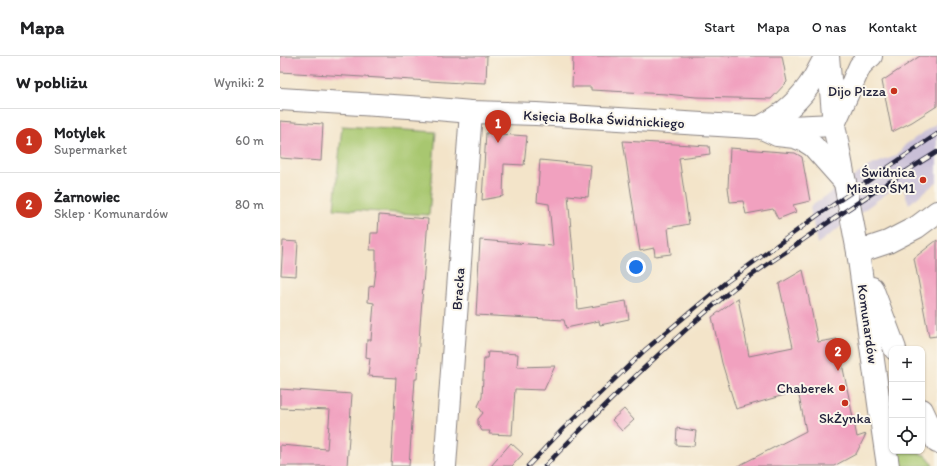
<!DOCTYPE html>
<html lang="pl">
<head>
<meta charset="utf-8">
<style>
  :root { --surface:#fff; --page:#f6f6f6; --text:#202124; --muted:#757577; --line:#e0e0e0; --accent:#c8321e }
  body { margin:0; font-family:Itim,sans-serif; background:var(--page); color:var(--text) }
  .controls { position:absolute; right:12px; bottom:12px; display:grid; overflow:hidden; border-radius:8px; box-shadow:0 1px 3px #0004 }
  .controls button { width:36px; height:36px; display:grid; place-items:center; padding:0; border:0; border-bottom:1px solid var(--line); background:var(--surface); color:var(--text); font:20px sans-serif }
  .you { position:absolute; left:356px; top:211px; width:14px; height:14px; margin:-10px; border:3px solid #fff; border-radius:50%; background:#1a73e8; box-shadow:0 0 0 6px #1a73e833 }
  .badge { display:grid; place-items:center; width:26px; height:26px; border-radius:50%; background:var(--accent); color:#fff; font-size:13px; font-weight:700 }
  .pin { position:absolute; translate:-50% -33px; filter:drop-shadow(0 1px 2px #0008) }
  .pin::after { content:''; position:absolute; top:21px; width:14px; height:12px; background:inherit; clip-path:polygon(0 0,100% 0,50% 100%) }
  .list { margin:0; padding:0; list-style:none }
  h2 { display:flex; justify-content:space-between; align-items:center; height:52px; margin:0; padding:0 16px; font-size:17px }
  h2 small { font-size:13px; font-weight:400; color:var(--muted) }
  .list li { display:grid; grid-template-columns:26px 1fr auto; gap:12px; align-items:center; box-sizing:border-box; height:64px; padding:0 16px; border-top:1px solid var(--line) }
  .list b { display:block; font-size:15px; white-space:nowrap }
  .list p { margin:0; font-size:13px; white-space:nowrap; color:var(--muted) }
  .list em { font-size:13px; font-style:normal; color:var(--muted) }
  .icon { flex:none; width:22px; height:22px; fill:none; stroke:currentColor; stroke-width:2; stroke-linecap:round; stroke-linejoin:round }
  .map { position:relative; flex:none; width:657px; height:410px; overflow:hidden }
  header { display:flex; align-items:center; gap:24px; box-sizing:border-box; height:56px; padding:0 20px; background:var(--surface); border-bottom:1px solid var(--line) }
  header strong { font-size:19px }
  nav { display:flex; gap:22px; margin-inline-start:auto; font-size:14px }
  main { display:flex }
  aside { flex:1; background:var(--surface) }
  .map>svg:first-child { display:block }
</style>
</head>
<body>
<header>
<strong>Mapa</strong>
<nav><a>Start</a><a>Mapa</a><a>O nas</a><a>Kontakt</a></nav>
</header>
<main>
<aside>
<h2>W pobliżu<small>Wyniki: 2</small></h2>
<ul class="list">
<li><span class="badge">1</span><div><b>Motylek</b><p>Supermarket</p></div><em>60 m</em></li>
<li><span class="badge">2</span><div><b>Żarnowiec</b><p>Sklep · Komunardów</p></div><em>80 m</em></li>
</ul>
</aside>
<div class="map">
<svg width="657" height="410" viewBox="0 0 657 410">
  <rect width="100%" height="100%" fill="#fbf7ec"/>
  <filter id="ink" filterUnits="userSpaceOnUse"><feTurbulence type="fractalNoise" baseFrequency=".025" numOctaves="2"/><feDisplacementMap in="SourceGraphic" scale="8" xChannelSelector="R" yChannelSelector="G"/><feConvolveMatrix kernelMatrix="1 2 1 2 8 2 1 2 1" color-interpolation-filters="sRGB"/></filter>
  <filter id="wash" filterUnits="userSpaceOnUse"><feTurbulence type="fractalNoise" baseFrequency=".012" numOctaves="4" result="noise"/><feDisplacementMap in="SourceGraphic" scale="16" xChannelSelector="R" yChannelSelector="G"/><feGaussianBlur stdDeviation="0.9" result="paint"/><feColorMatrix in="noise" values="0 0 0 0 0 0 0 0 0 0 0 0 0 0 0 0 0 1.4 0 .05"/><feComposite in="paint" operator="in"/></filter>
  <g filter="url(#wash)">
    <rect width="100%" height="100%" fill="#f3e4c9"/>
    <path fill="#c9bfd7" d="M657,67V126L629,148L621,127L537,188L530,151L589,110L616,100L625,89Z"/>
    <g fill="#a8c76f" stroke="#657455">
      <path d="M62,70L156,76L149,159L54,153Z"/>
      <path d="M619,395H630L647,400L653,410H621L618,397Z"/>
    </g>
    <g id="blocks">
      <g fill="#f1a1bf">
        <path d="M0,0H207L206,27L182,26V27L0,16Z"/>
        <path d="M293,0H502L507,26L491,43L416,41L386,38L311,34V31H292Z"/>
        <path d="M640,0H657V50L632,66L612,76L602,25Z"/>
        <path d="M0,65L43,68L41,105L0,102Z"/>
        <path d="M206,77L247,80L244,109L224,108L223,140L202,144Z"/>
        <path d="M343,85L429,90L430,98L399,102L409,168L388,172L391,198L375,200L374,192L360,195Z"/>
        <path d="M450,92L515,97L522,101L530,145L513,149L516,156L498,163L493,153L466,158L463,145L450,146L448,131Z"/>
        <path d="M260,104L311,109L308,141L288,139L298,253L346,245L349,263L320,269L319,265L286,272L284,264L196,259L200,184L273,190L269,148L257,146Z"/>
        <path d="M99,159L148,163L140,270L137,323H135L129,410H111L116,322L88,320L90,302L86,301L87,284H91L94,247L88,246L89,231L94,230L96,214V194H90L91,177H98Z"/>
        <path d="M657,184V280L649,281L634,202Z"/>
        <path d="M3,185L18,186L16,220L1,219Z"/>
        <path d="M523,214L538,286L557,283L577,381L586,378L576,398L554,410H458L526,375L518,335L456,353L442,307L432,261L458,242L469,300L513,291L499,228Z"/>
        <path d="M208,296L238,298L237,311L275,310L264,334L235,333L232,379L209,378L210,375H202L198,368V363L203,357L198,350L200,346L202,341L204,302H207Z"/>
        <path d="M0,333L72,338L67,410H0V389L47,393L50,354L0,352Z"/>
        <path d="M344,353L354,364L342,375L332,364Z"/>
        <path d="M397,372L416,375L414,390L396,389Z"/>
        <path d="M231,387L243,398L232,410H211Z"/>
      </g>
    </g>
  </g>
  <g filter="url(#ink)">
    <use href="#blocks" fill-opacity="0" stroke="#8a8382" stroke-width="1"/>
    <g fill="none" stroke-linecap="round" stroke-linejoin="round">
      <defs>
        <g id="minor">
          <path d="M546,0C542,7 538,15 534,22C521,43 502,60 480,71L497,79L515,81L525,85L533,90L565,126"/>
          <path d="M0,43L145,52L191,56L256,58L488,72L554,69"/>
          <path d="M578,196L608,186L637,171L657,156"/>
          <path d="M165,410L191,56"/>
        </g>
        <g id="tertiary">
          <path d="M548,0L554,69L578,196L601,362L608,410"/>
          <path d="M554,68L580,10L587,3L591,0"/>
          <path d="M592,232L615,293"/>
          <path d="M642,354L657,386"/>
        </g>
      </defs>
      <use href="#minor" stroke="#8a8382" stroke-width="24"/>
      <use href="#tertiary" stroke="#8a8382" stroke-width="24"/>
      <use href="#minor" stroke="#fff" stroke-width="22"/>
      <use href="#tertiary" stroke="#fff" stroke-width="22"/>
      <defs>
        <g id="rail">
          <path d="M248,410L283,373L365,294L445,227L541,157L657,78"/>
          <path d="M265,410C325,348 387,288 453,233C471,219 491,206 510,193C558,159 607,127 657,96"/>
        </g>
      </defs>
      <use href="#rail" stroke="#22223b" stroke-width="4.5"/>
      <use href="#rail" stroke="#fbf7ec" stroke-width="3" stroke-dasharray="9" stroke-linecap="butt"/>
    </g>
  </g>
  <g fill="#c8321e" stroke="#fbf7ec" stroke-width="1.5">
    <circle cx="614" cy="35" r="4"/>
    <circle cx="643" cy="124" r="4"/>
    <circle cx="562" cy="332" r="4"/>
    <circle cx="565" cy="347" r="4"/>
  </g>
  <g text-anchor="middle" stroke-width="4" stroke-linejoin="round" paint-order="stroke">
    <g font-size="14" fill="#22223b" stroke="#fbf7ec" text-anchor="end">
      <text x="606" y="40">Dijo Pizza</text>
      <text x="635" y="121">Świdnica<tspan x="635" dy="16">Miasto ŚM1</tspan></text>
      <text x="554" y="337">Chaberek</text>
      <text x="565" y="367" text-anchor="middle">SkŻynka</text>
    </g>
    <g font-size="14" fill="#22223b" stroke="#fbf7ec">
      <text transform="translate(324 63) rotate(3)" y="5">Księcia Bolka Świdnickiego</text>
      <text transform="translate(178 233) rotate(-86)" y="5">Bracka</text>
      <text transform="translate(588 268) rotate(82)" y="5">Komunardów</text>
    </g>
  </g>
</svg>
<div class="controls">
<button>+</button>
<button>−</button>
<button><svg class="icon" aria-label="locate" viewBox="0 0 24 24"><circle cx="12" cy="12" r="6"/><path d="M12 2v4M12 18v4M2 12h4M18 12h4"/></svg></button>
</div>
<div class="you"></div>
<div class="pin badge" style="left:218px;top:87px">1</div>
<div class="pin badge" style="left:558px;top:315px">2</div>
</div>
</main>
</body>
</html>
